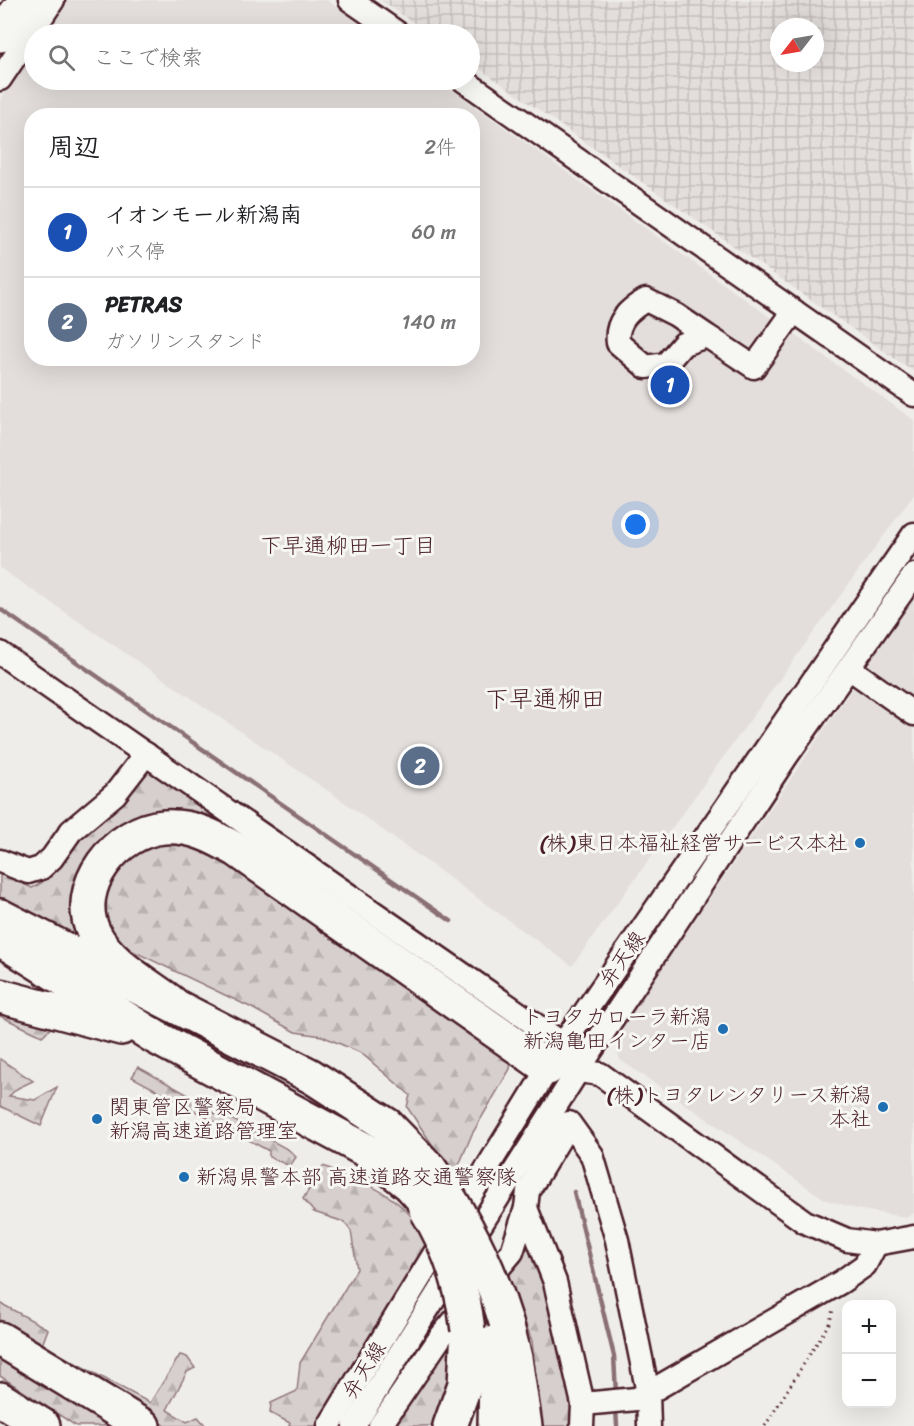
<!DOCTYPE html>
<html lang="ja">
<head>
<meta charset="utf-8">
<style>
  :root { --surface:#fff; --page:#f2f2f2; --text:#202124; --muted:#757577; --line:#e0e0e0; --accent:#0b8043 }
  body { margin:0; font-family:Sriracha,"Klee One",sans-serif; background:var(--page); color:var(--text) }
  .controls { position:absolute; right:18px; bottom:18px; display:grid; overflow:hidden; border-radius:12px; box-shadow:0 6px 24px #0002 }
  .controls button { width:54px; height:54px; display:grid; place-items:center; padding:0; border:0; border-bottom:2px solid var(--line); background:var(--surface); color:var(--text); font:30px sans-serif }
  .compass { position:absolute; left:770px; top:18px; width:54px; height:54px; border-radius:50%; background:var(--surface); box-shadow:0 6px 24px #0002; rotate:239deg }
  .you { position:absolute; left:636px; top:525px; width:21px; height:21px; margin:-15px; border:4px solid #fff; border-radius:50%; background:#1a73e8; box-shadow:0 0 0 9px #1a73e833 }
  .badge { display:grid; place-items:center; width:39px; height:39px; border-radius:50%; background:var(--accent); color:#fff; font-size:20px; font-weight:700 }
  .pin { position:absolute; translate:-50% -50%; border:3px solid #fff; box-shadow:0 2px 6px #0006 }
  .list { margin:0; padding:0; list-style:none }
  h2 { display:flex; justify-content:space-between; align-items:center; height:78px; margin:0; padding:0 24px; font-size:26px }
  h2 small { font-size:20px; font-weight:400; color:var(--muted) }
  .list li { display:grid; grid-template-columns:39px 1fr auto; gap:18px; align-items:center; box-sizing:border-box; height:90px; padding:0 24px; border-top:2px solid var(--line) }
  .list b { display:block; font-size:22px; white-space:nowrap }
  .list p { margin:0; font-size:20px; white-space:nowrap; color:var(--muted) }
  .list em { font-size:20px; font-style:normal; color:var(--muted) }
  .icon { flex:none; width:33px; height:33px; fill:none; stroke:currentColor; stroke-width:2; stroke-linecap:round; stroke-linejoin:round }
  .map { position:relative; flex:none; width:914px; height:1426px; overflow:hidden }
  .search { position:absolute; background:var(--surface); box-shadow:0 6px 24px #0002; left:24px; top:24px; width:456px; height:66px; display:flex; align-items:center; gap:15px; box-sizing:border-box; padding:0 21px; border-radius:33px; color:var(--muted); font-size:22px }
  .panel { position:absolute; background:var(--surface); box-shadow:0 6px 24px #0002; left:24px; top:108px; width:456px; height:258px; border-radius:24px }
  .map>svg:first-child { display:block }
</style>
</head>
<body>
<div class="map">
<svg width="914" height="1426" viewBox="0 0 914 1426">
  <defs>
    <pattern id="industrial-grid" width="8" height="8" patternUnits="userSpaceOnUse" patternTransform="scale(1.5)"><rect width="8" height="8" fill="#e3dedc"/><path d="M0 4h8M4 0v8" fill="none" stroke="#c4bebd"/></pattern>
    <pattern id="forest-firs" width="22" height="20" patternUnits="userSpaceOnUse" patternTransform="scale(1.5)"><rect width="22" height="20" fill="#d7cfce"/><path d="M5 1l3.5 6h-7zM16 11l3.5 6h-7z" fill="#bab1b1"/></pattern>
  </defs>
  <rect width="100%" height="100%" fill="#efedea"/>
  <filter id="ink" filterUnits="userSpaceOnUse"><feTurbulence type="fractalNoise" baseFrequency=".0167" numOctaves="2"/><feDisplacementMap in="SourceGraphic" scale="12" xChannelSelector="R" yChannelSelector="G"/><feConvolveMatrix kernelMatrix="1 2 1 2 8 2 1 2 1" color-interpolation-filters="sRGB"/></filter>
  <g filter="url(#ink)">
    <g fill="#e3dedc" fill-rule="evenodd">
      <path d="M67,0H327L375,34H41Z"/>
      <path d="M34,44V80H438L914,420V494L572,966L334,795L0,568V101ZM32,116H472V358H32Z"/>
      <path d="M914,597V1213L906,1217L861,1210L826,1200L620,1060L614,1039Z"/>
    </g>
    <path fill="url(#industrial-grid)" fill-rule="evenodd" d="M380,0H914V372L470,62V34H430ZM779,27H815V63H779Z"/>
    <g fill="url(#forest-firs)" stroke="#90777c" stroke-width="1.5">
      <path d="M149,767L535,1036L529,1044L220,828L140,823L79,928L70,937L0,902V873L32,888C57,877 64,851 81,833C103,810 126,789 149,767Z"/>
      <path d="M168,840L198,844L234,860L511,1059L510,1069L472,1134L454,1177L407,1107L410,1095L361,1053L322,1036L295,1032L250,1007L116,943L104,925L102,899L112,871L127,855Z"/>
      <path d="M0,1007L55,1024L42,1036L0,1016Z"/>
      <path d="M0,1059L33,1081L18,1088L9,1096L35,1100L57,1087L41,1126L0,1106Z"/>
      <path d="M138,1067L199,1101V1106L225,1118L226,1116L289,1150L296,1157L290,1166L269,1157V1151L132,1077Z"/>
      <path d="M323,1166C369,1184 403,1195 428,1240L320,1426H289L290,1423L270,1413L271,1403L297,1391L300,1363L357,1269L351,1231L344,1222L314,1212L303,1199Z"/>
      <path d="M524,1241H534L573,1400V1426H541L532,1341L508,1275Z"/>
      <path d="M0,1303L48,1329L42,1345L150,1403L180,1355L187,1357L195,1368L187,1372L167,1410L187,1422L198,1417L206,1426H165L0,1327Z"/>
      <path d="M458,1322L461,1357L438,1426H393Z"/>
      <path d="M0,1348L126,1426H76L0,1376Z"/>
    </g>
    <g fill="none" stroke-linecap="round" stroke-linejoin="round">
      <g stroke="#8a6f74" stroke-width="4.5">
        <path d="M0,609L451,921"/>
        <path d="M574,1192L614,1356L616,1394"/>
        <path d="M616,1409L617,1426"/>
      </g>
      <defs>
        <g id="minor">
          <path d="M350,0L399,34"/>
          <path d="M0,79L53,0"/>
          <path d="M463,80L914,395"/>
          <path d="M707,336L676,315L646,300C629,309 615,322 618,343L646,367L666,364L683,344L707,336L754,367L794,311"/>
          <path d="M0,653L563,1044L570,1055"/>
          <path d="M849,668L914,714"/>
          <path d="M0,861L28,872L41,868L52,858L71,831L115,794L146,754"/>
          <path d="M565,1069L600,1074L805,1222L847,1240L876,1244L914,1237"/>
          <path d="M526,1208L555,1282L583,1404L582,1426"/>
          <path d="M583,1404L636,1399L648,1393L841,1282L865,1265L876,1244"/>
          <path d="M329,1426L563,1044L914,534"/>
          <path d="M354,1426L579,1069L786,757L914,575"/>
          <path d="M380,1426L442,1335L512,1252L526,1208L528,1191L569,1123L592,1155L617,1240L648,1393L649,1426"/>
        </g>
        <g id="highway">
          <path d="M0,35L26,0"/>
          <path d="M0,916L311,1076L387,1125L430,1169"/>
          <path d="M0,939L155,1037L369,1152L410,1185"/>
          <path d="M0,996L121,1028"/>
          <path d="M172,1003C146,983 109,964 94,933C71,887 117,830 164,827C192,825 214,837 237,850L548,1068"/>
          <path d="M506,1322L515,1358L525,1426"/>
          <path d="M0,1339L143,1426"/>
          <path d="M491,1341L496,1375L495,1426"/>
          <path d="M0,1399L43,1426"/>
          <path d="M450,1426L465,1384L468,1330"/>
        </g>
      </defs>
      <use href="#minor" stroke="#4a1f2b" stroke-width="27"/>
      <use href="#highway" stroke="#4a1f2b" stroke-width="38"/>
      <path stroke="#4a1f2b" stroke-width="3" stroke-dasharray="1.5 4.5" stroke-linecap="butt" d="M765,1426L830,1322L833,1309"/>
      <use href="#minor" stroke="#f6f6f2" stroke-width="22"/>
      <use href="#highway" stroke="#f6f6f2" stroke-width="33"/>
      <defs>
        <g id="highway-bridge">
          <path d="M430,1169C464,1217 489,1266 506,1322"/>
          <path d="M410,1185L446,1225"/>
          <path d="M426,1209C449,1246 463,1288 468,1330"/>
        </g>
      </defs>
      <use href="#highway-bridge" stroke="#4a1f2b" stroke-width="38" stroke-linecap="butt"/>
      <use href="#highway-bridge" stroke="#f6f6f2" stroke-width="33"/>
    </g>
  </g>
  <g fill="#1f6fb2" stroke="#f6f6f2" stroke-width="2">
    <circle cx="860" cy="843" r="6"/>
    <circle cx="723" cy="1029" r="6"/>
    <circle cx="883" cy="1107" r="6"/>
    <circle cx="97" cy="1119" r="6"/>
    <circle cx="184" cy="1177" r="6"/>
  </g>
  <g text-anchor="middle" stroke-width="6" stroke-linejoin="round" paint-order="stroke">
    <g font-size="21" fill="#4a1f2b" stroke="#f6f6f2" text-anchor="end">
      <text x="848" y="850">(株)東日本福祉経営サービス本社</text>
      <text x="711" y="1024">トヨタカローラ新潟<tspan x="711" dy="24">新潟亀田インター店</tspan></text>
      <text x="871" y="1102">(株)トヨタレンタリース新潟<tspan x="871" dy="24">本社</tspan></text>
      <text x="109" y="1114" text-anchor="start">関東管区警察局<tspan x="109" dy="24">新潟高速道路管理室</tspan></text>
      <text x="196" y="1184" text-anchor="start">新潟県警本部 高速道路交通警察隊</text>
    </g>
    <g font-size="21" fill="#4a1f2b" stroke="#f6f6f2">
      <text transform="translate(622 959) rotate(-55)" y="7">弁天線</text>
      <text transform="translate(364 1370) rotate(-58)" y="7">弁天線</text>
    </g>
    <g font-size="22" fill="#4a1f2b" stroke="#f6f6f2">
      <text x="348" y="553">下早通柳田一丁目</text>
    </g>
    <g font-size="24" fill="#4a1f2b" stroke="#f6f6f2">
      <text x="545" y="707">下早通柳田</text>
    </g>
  </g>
</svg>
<div class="controls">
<button>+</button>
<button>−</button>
</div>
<svg class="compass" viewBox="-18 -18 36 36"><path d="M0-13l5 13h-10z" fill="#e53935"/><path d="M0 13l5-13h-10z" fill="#757577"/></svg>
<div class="you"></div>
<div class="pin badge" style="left:670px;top:385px;background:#1a4fb4">1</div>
<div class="pin badge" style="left:420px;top:766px;background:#5c6f8a">2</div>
<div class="search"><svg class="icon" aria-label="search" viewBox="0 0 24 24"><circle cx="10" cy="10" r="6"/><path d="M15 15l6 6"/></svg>ここで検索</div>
<section class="panel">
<h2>周辺<small>2件</small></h2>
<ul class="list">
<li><span class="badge" style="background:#1a4fb4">1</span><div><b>イオンモール新潟南</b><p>バス停</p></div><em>60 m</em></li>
<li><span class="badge" style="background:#5c6f8a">2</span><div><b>PETRAS</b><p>ガソリンスタンド</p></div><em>140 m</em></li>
</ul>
</section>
</div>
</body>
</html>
